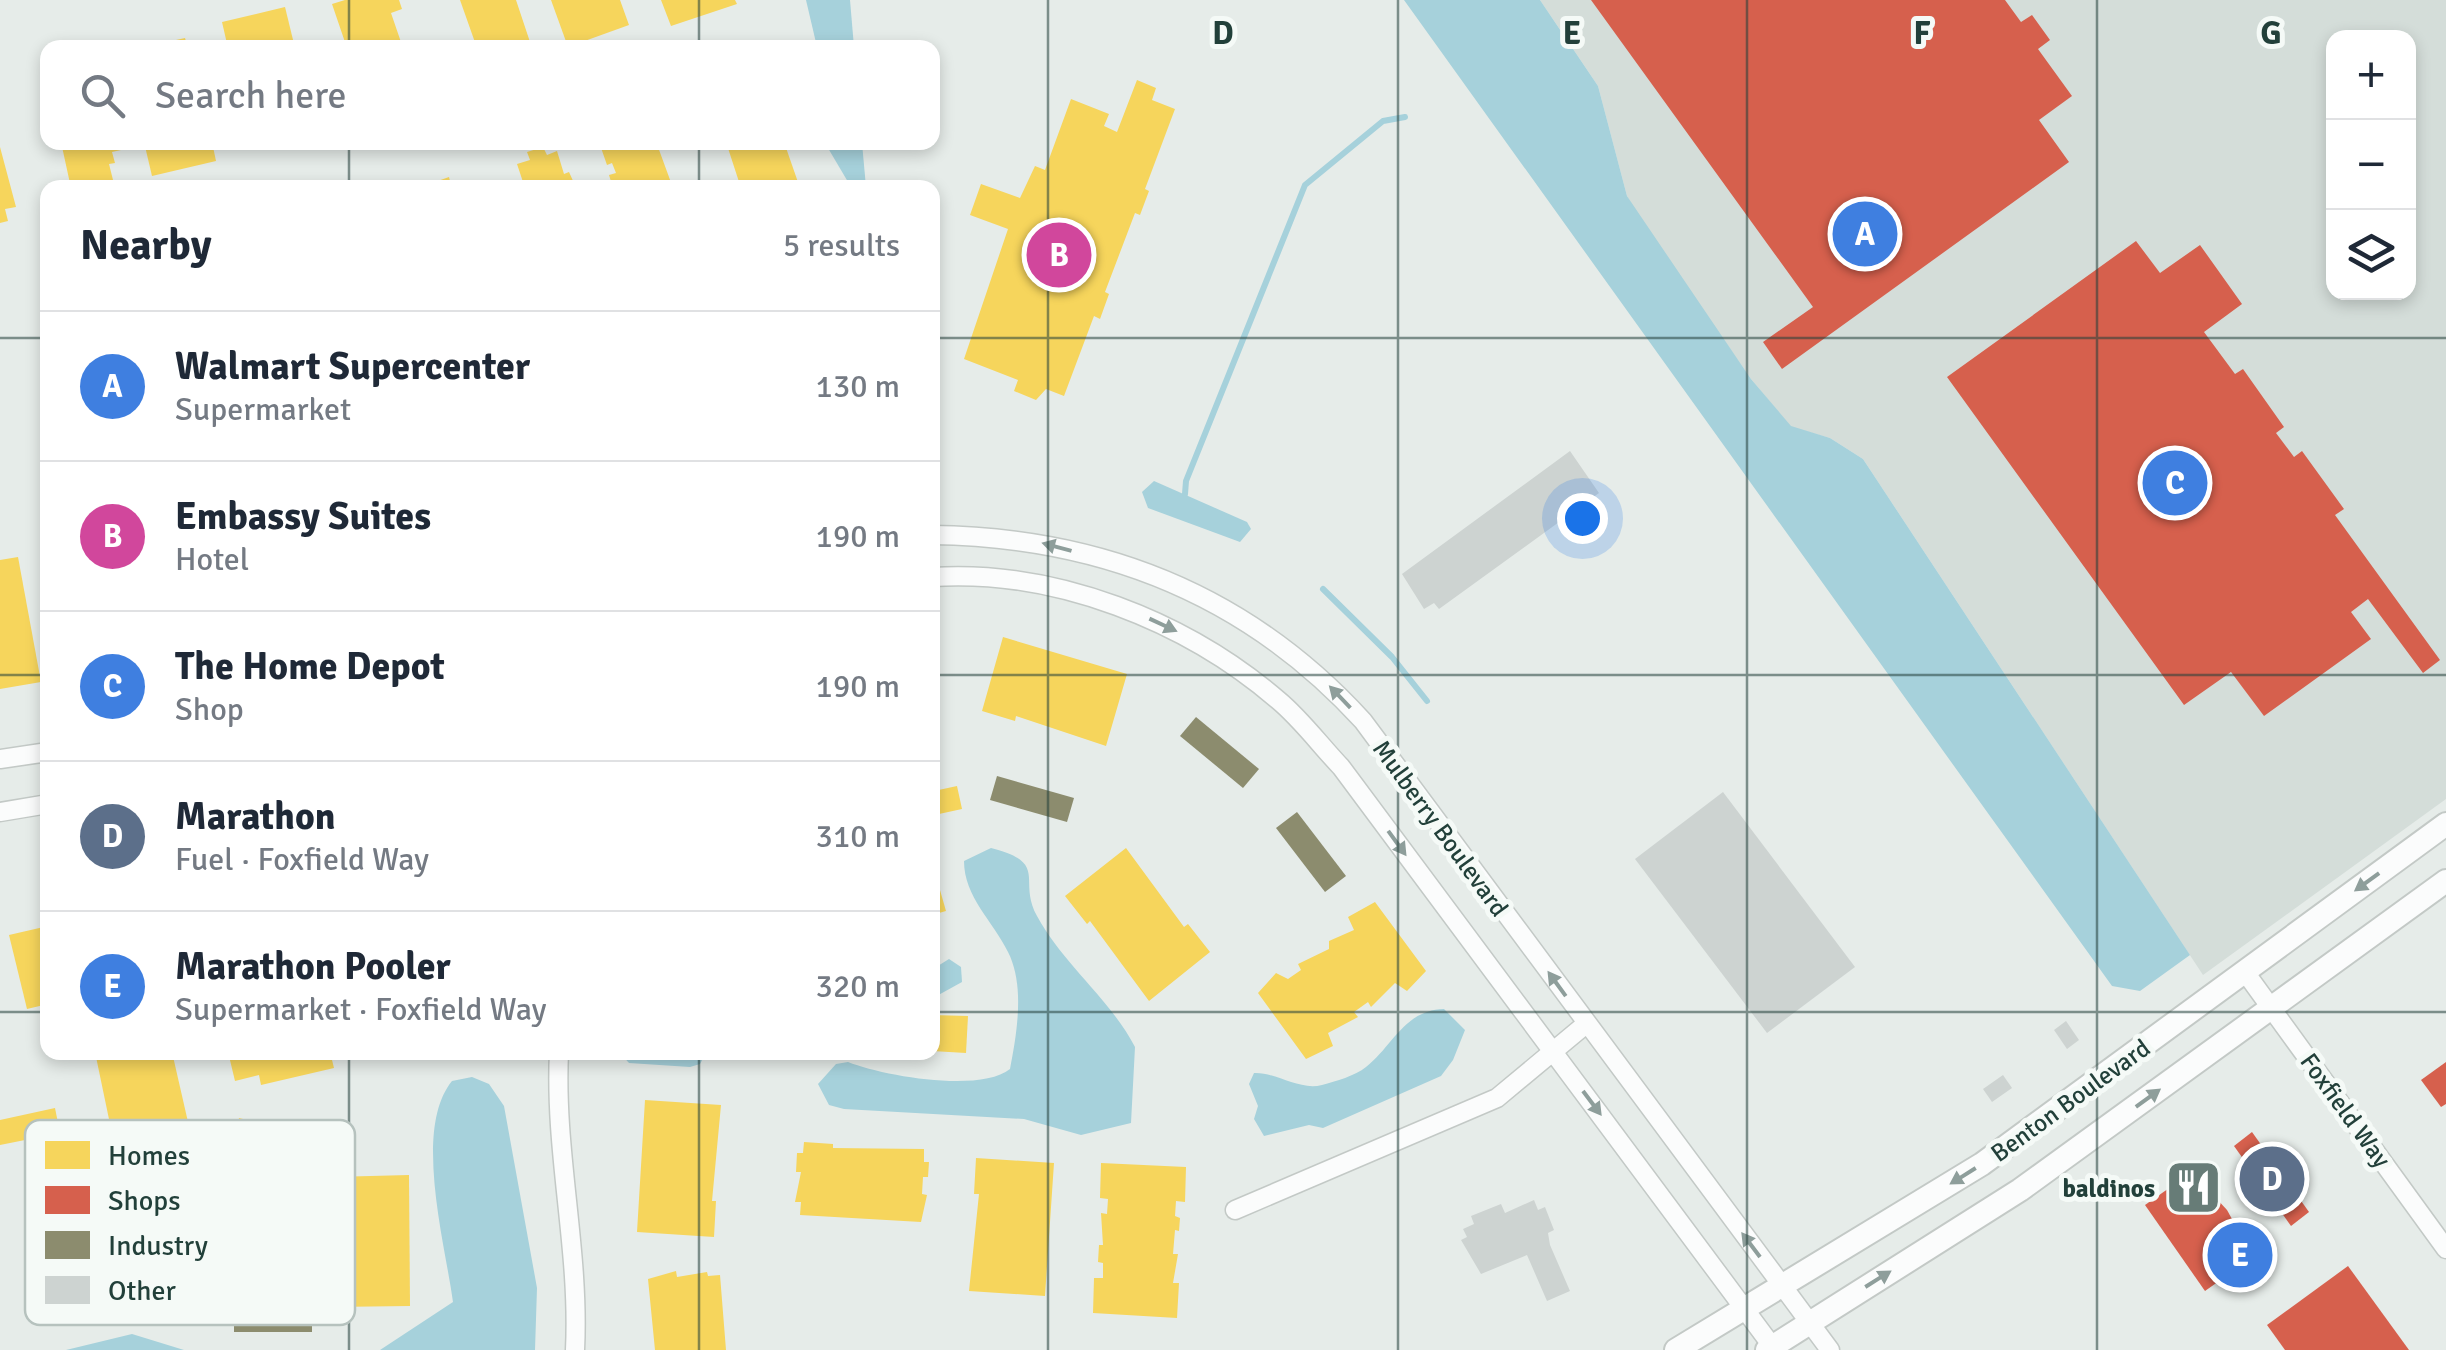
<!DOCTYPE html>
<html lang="en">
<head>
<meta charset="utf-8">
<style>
  :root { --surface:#fff; --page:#f2f2f3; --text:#1f2937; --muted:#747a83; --line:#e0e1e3; --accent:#0b8043 }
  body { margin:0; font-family:Signika,sans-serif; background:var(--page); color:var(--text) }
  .controls { position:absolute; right:30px; top:30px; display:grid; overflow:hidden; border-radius:20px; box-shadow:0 5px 15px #0003 }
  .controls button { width:90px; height:90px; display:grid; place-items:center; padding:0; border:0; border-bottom:2px solid var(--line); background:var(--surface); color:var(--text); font:50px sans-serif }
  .you { position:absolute; left:1582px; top:518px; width:35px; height:35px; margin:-25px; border:8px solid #fff; border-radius:50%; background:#1a73e8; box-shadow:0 0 0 15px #1a73e833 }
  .badge { display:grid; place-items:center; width:65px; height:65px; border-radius:50%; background:var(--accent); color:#fff; font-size:32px; font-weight:700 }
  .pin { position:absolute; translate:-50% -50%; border:5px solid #fff; box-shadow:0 2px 10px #0006 }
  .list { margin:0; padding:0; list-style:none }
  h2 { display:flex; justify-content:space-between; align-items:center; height:130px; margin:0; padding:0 40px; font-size:42px }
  h2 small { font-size:32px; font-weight:400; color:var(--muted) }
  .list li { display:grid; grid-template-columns:65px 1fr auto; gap:30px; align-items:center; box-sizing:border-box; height:150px; padding:0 40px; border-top:2px solid var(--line) }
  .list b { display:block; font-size:38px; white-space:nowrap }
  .list p { margin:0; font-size:32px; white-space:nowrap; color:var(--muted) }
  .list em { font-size:32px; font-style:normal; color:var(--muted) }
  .icon { flex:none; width:55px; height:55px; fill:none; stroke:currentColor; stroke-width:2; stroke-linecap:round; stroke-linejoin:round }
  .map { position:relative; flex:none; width:2446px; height:1350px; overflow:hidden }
  .search { position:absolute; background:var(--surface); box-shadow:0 5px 15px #0003; left:40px; top:40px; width:900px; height:110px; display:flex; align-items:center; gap:25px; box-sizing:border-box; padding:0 35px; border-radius:20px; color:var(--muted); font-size:38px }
  .panel { position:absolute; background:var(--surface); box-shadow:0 5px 15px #0003; left:40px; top:180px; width:900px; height:880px; border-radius:20px }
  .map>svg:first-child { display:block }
</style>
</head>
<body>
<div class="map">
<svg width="2446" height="1350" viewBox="0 0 2446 1350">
  <rect width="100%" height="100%" fill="#e6ece9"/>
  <path fill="#d4ddd9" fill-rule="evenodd" d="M1540,0H2446V799L2203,975L1863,459L1830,438L1791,427L1751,379L1644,225L1627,196L1598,86ZM2334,38H2408V292H2334Z"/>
  <g fill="#a6d1db">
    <path d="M806,0H850L854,47H817Z"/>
    <path d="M1404,0H1540L1598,86L1627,196L1751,379L1791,426L1830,438L1863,459L2190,955L2140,991L2112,986Z"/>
    <path d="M825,143H862L866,187H851Z"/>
    <path d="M1154,481L1247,522L1251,529L1240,542L1148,508L1142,492Z"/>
    <path d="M991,848C1050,863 1017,880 1037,916C1063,964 1110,999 1135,1047L1131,1123L1081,1135L1024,1119L844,1109L829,1105L818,1084L836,1064L848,1062C883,1076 980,1093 1010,1069C1017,1033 1025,985 1008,952C993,921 964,897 964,861Z"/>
    <path d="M949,959L961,967L962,982L933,998V969Z"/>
    <path d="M1444,1009L1465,1030L1453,1060L1441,1076L1323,1128L1309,1125L1264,1136L1254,1119L1258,1106L1249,1084L1254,1073C1276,1072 1299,1091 1322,1085C1336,1081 1355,1076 1366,1067C1393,1046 1404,1010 1444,1009Z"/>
    <path d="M620,1053V1052L706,1053L700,1064L690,1067L629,1063Z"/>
    <path d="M472,1077L489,1084L504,1106L537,1288L535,1350H380L453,1302C445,1243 413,1129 452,1081Z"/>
    <path d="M132,1334L184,1350H66Z"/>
  </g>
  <g fill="#f6d55c">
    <path d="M345,0H399L402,9L391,13L403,48H347L332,4Z"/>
    <path d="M460,0H516L532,48H477Z"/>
    <path d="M551,0H620L629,25L568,47Z"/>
    <path d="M661,0H735L737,4L671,26Z"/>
    <path d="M285,7L295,48H228L222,22Z"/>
    <path d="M185,38L188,48H149V46Z"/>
    <path d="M1137,80L1156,88L1152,100L1175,109L1145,189L1149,191L1140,215L1135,213L1105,292L1109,294L1100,319L1094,316L1064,396L1046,389L1036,400L1014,391L1018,380L964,359L1008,229L970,215L981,184L1020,198L1035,166L1045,170L1071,99L1109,114L1104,126L1117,132Z"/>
    <path d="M61,142H119L121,150L112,152L115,163L109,164L115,188H71Z"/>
    <path d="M144,142H212L216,161L152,176Z"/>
    <path d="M599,142H669L658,147L673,188H613L609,175L616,173L612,163L607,165Z"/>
    <path d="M726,142H784L800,188H741Z"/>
    <path d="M0,147L16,207L5,209L8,221L0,223Z"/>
    <path d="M543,147L547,155L557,151L564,174L569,172L574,183L582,181L584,188H525L517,164L530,160L527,152Z"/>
    <path d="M449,177L451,185L464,181L466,188H433L432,183Z"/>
    <path d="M18,557L41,682L0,689V560Z"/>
    <path d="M1003,637L1127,674L1106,746L1016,716L1015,721L982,711Z"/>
    <path d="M957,786L962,809L939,814L934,791Z"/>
    <path d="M1126,848L1184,927L1188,924L1210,952L1149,1001L1090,921L1087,924L1065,896Z"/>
    <path d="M936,876L946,911L932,915V877Z"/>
    <path d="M1375,902L1426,971L1407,991L1395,983L1371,1007L1368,1002L1354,1012L1358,1017L1328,1033L1333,1046L1306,1059L1258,993L1276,973L1288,979L1301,970L1298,964L1329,949V941L1354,930L1348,917Z"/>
    <path d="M48,926V1004L27,1009L9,935Z"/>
    <path d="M932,1015L968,1016L966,1053L932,1051Z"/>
    <path d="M95,1052H172L196,1157L120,1172Z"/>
    <path d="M243,1052H330L334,1068L261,1085L259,1075L235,1081L229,1056Z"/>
    <path d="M645,1100L721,1105L712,1201H716L714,1237L637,1232Z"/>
    <path d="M55,1108L60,1133L0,1145V1120Z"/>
    <path d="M239,1118L283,1129L277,1151L234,1141Z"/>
    <path d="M804,1142L833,1144V1148L924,1149V1162H929L928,1177H923L922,1194L927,1195L921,1222L800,1215L801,1202H795L801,1172H796L797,1153H803Z"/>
    <path d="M976,1158L1054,1163L1045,1296L969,1291L979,1194H974Z"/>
    <path d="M1101,1163L1186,1167L1185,1202L1176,1201L1175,1216L1180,1218L1179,1231L1175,1230L1173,1254H1178L1173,1283H1179L1177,1318L1093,1313L1094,1278H1103V1263L1098,1262L1099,1245H1103L1101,1213L1107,1214L1108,1199L1100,1198Z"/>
    <path d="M409,1175L410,1306L332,1307V1177Z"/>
    <path d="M676,1271L677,1277L707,1272L708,1276L720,1275L726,1350H655L648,1279Z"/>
  </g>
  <g fill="#d6604d">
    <path d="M1591,0H2005L2021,22L2032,15L2050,40L2038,49L2072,96L2039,120L2069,162L1782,369L1763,342L1813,307Z"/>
    <path d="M2136,241L2160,273L2200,245L2242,304L2204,332L2235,374L2243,369L2284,427L2276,433L2294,457L2302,451L2344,509L2335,515L2440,660L2423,673L2368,599L2351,612L2371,639L2264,716L2231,672L2184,705L1947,377Z"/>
    <path d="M2446,1062V1104L2441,1107L2421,1080Z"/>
    <path d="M2252,1132L2309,1212L2291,1226L2234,1146Z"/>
    <path d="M2192,1172L2227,1210L2253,1257L2205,1291L2145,1205Z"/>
    <path d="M2348,1266L2409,1350H2285L2267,1325Z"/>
  </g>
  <g fill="#8c8c6e">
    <path d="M1196,717L1259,769L1243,788L1180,736Z"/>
    <path d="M997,776L1074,798L1067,822L990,800Z"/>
    <path d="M1297,812L1346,876L1325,892L1276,828Z"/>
    <rect x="234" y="1311" width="78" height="21"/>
  </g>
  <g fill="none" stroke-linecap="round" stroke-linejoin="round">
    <g stroke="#a6d1db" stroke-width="6">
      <path d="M1185,494L1186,481L1305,185L1383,121L1405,117"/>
      <path d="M1323,589L1392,657L1427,701"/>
    </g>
  </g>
  <g fill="#cdd3d1">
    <path d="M1570,451L1599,493L1439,609L1434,603L1424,609L1402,574Z"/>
    <path d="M1723,792L1855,967L1767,1033L1635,859Z"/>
    <path d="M2066,1021L2079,1040L2067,1049L2054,1030Z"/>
    <path d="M2003,1075L2012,1088L1992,1102L1983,1089Z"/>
    <path d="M1534,1200L1538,1210L1545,1207L1554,1230L1548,1233L1550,1245L1570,1291L1547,1301L1527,1255L1481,1274L1461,1240L1467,1237L1463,1229L1474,1224L1471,1216L1501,1204L1505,1213Z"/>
  </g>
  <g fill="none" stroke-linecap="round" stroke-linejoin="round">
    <defs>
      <g id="minor">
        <path d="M932,535C1102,537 1248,595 1363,721L1830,1350"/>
        <path d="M932,577C1055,569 1186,621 1278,700C1301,719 1320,745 1341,767L1775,1350"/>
        <path d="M0,759L48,752"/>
        <path d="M0,812L48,804"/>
        <path d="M2245,972L2446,1249"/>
        <path d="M559,1052C554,1153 580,1249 575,1350"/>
        <path d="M1235,1210L1497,1098L1586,1024"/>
      </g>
      <g id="tertiary">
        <path d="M1676,1350L1982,1164L2446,824"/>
        <path d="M1767,1350L2020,1190L2446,881"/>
      </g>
    </defs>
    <use href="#minor" stroke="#c3c9c6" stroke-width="21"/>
    <use href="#tertiary" stroke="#c3c9c6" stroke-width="26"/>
    <use href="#minor" stroke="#fbfcfc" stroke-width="18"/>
    <use href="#tertiary" stroke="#fbfcfc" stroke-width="22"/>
  </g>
  <defs><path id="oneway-solid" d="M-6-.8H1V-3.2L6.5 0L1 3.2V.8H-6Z" transform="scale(2.5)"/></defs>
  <g fill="#8e9e9b">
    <use href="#oneway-solid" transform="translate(1057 547) rotate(-165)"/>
    <use href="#oneway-solid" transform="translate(1163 625) rotate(25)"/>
    <use href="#oneway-solid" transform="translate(1340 697) rotate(-134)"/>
    <use href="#oneway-solid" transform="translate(1397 843) rotate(54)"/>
    <use href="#oneway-solid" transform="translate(2367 882) rotate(144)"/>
    <use href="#oneway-solid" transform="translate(1557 984) rotate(-126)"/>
    <use href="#oneway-solid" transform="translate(2148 1098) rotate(-36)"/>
    <use href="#oneway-solid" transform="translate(1592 1103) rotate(53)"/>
    <use href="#oneway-solid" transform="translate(1963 1176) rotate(148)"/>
    <use href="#oneway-solid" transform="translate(1751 1245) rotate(-127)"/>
    <use href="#oneway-solid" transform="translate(1878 1279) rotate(-32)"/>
  </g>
  <path fill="none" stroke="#22403a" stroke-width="2.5" stroke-opacity="0.55" d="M349,0V48M699,0V48M1048,0V1350M1398,0V1350M1747,0V1350M2097,0V1350M349,142V188M699,142V188M0,338H48M932,338H2446M0,675H48M932,675H2446M0,1012H48M932,1012H2446M349,1052V1350M699,1052V1350"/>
  <defs>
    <symbol id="restaurant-square" viewBox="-11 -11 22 22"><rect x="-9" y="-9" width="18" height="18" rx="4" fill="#677c77" stroke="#f5faf7"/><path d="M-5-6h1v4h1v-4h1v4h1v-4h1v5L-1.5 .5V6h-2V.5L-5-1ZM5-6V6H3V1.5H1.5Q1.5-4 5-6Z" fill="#fff"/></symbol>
  </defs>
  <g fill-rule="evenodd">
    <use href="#restaurant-square" x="2162" y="1156" width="63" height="63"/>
  </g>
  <g text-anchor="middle" stroke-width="10" stroke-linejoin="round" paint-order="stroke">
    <g font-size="25" fill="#22403a" stroke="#f5faf7">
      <text transform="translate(1441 828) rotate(54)" y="9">Mulberry Boulevard</text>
      <text transform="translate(2070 1100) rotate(-36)" y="9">Benton Boulevard</text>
      <text transform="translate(2346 1110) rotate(54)" y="9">Foxfield Way</text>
    </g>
    <g font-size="25" font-weight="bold" fill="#22403a" stroke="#f5faf7" text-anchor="end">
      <text x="2155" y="1197">baldinos</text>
    </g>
  </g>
  <rect x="25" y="1120" width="330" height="205" rx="15" fill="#f5faf7" stroke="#b6c2be" stroke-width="2.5"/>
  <rect x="45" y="1141" width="45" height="28" fill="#f6d55c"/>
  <rect x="45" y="1186" width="45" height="28" fill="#d6604d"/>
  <rect x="45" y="1231" width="45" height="28" fill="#8c8c6e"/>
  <rect x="45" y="1276" width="45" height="28" fill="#cdd3d1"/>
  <g font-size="28" fill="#22403a">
    <text x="108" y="1165">Homes</text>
    <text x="108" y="1210">Shops</text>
    <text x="108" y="1255">Industry</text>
    <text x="108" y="1300">Other</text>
  </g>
  <g font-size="32" text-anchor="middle" font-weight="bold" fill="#22403a" stroke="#f5faf7" stroke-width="10" stroke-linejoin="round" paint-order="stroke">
    <text x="1223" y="44">D</text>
    <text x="1572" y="44">E</text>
    <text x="1922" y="44">F</text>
    <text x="2271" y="44">G</text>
  </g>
</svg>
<div class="controls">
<button>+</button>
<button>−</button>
<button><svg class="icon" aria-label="layers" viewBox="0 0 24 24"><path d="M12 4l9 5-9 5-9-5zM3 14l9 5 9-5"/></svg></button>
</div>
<div class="you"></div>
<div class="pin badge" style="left:1865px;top:234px;background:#3f7fe0">A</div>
<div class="pin badge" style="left:1059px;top:255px;background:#d1479c">B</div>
<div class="pin badge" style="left:2175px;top:483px;background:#3f7fe0">C</div>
<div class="pin badge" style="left:2272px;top:1179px;background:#5c6f8a">D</div>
<div class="pin badge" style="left:2240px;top:1255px;background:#3f7fe0">E</div>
<div class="search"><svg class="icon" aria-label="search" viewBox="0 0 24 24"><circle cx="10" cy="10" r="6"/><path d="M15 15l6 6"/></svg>Search here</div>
<section class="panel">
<h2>Nearby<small>5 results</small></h2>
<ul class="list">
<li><span class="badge" style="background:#3f7fe0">A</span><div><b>Walmart Supercenter</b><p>Supermarket</p></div><em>130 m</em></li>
<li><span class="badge" style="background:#d1479c">B</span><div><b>Embassy Suites</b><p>Hotel</p></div><em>190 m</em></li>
<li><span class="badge" style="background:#3f7fe0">C</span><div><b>The Home Depot</b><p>Shop</p></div><em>190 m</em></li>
<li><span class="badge" style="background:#5c6f8a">D</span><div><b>Marathon</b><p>Fuel · Foxfield Way</p></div><em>310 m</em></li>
<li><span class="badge" style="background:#3f7fe0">E</span><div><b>Marathon Pooler</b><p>Supermarket · Foxfield Way</p></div><em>320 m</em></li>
</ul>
</section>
</div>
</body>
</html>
